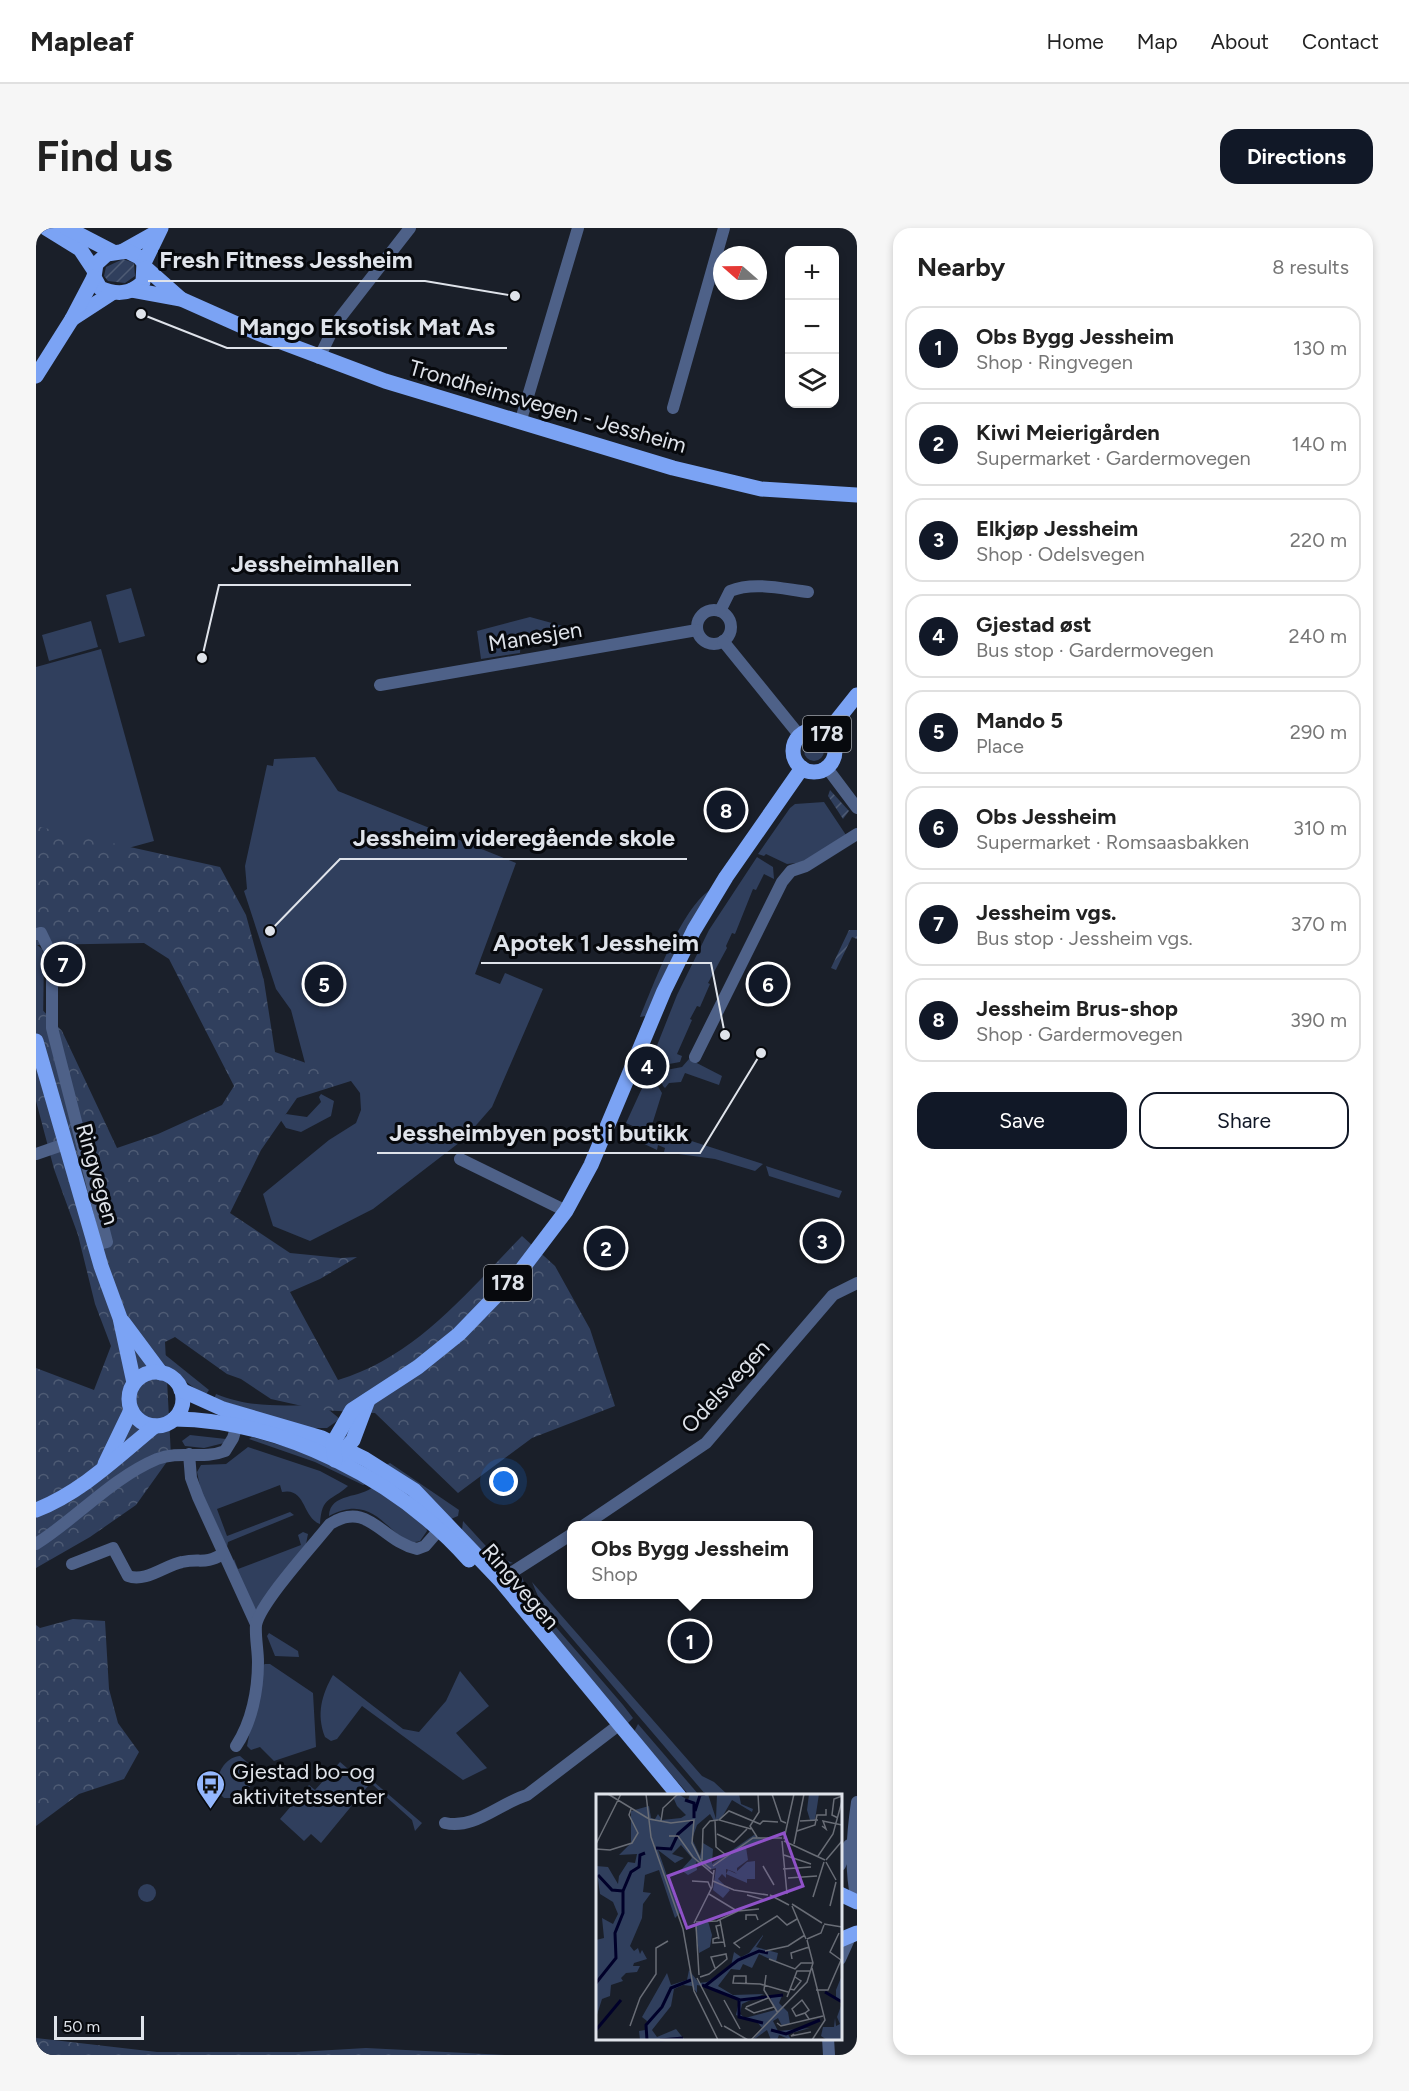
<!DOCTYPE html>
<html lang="en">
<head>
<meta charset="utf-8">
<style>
  :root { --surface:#fff; --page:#f6f6f6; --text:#222; --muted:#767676; --line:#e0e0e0; --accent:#111827 }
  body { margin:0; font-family:Figtree,sans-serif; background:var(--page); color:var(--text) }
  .controls { position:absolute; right:18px; top:18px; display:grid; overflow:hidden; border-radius:12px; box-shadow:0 3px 9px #0003 }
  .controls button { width:54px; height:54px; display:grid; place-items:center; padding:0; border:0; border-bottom:2px solid var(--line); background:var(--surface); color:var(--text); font:30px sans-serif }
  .compass { position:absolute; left:677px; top:18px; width:54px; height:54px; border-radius:50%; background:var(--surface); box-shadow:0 3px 9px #0003; rotate:290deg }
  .scale { position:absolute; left:18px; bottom:15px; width:90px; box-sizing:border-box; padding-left:6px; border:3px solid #dfe3ea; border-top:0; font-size:16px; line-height:21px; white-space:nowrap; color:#dfe3ea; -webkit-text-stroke:4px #07090d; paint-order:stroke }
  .you { position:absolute; left:468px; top:1254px; width:21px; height:21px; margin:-15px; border:4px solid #fff; border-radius:50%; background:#1a73e8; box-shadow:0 0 0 9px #1a73e833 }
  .badge { display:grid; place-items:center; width:39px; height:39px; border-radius:50%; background:var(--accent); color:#fff; font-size:20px; font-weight:700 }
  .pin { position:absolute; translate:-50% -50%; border:3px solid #fff; box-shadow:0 2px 6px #0006 }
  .popup { position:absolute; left:531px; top:1293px; width:246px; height:78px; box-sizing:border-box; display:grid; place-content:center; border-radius:12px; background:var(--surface); filter:drop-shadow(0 2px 4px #0005); font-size:20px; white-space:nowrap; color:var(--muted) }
  .popup b { font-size:22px; color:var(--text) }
  .popup::after { content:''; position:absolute; left:50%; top:100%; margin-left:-12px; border:12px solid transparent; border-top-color:var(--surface) }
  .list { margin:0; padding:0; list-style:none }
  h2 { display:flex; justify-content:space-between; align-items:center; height:78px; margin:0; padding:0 24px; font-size:26px }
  h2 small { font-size:20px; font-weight:400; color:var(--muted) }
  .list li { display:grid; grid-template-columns:39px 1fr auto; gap:18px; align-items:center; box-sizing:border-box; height:84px; margin:0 12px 12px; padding:0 12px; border:2px solid var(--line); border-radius:18px }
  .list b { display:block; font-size:22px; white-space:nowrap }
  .list p { margin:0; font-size:20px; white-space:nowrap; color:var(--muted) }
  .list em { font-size:20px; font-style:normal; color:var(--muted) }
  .actions { display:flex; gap:12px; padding:18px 24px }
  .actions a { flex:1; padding:14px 0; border:2px solid var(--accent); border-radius:18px; text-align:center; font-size:21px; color:var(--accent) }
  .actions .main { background:var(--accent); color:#fff }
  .icon { flex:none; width:33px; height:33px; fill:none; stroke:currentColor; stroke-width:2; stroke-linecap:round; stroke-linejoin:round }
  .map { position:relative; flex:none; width:821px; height:1827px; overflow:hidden; border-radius:18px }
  header { display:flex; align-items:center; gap:36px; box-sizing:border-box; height:84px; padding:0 30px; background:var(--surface); border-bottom:2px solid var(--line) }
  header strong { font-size:28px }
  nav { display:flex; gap:33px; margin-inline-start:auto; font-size:21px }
  .intro { display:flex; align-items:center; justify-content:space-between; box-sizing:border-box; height:144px; padding:0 36px }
  h1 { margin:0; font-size:42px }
  .button { padding:15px 27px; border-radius:18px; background:var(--accent); color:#fff; font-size:21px; font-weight:700 }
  main { display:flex; gap:36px; padding:0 36px }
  aside { flex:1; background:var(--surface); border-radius:18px; box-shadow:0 3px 9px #0003 }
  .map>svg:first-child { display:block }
</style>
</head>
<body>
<header>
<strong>Mapleaf</strong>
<nav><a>Home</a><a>Map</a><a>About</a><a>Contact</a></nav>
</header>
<div class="intro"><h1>Find us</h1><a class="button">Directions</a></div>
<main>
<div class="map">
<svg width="821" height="1827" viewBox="0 0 821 1827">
  <defs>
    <pattern id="forest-crowns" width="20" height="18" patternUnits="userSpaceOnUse" patternTransform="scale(1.5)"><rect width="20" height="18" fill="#303f5d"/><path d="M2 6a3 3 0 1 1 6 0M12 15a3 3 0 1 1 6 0" fill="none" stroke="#4e5b74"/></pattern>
    <pattern id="garden-furrows" width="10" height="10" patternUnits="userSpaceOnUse" patternTransform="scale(1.5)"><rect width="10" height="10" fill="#303f5d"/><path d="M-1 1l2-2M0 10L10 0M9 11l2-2" fill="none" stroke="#4e5b74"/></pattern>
  </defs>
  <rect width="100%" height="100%" fill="#1a1f29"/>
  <g fill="#303f5d">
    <path d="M95,360L109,408L83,415L70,367Z"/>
    <path d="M494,389L534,400L485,408L484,425L445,431L441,403Z"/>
    <path d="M55,393L62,419L13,433L6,407Z"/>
    <path d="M65,421L118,613L4,644L0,631V439Z"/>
    <circle cx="778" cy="523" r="10"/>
    <path d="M279,529L302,563L480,635L439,746L464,756L469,745L507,761L456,879L428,911L337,981L274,1013L237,998L227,966L293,912L320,895L325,882L324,865L315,853L305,848L273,850L255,782L240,761L208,663L211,661L209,638L231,537L237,538L238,531Z"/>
    <path d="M788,574L810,607L769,634L751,636L730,626L728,628L722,626L754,580L759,576Z"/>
    <path d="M721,629L737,639L738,651L728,646L720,662L717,661L699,706L696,705L690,718L691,720L672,755L674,756L664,779L661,778L654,791L656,792L641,826L646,828L644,834L633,836L620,828V820L641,767L673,702Z"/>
    <path d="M674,662L610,788L604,789C618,756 645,681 674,662Z"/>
    <path d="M0,716L6,721L8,728L7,797L0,792Z"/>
    <path d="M653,831L686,848L683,857L649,845L645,854L633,855L629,860L627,858L625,853L630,842L646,839Z"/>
    <path d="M618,834L624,839L620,855L626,865L615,900L727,936L719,943L679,931L628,924L629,920L622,917L621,922L598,911L601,900L590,895Z"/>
    <path d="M285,866L298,873L295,888L265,904L250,900L244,891L250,886L271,889L285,874L283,869Z"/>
    <path d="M730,938L806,963L803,970L733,948Z"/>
    <path d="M122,1121L173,1162L169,1168L125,1135Z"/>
    <path d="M180,1166C217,1181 249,1177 287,1177L304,1191L291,1200H275L178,1171Z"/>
    <path d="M154,1207L190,1211L188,1215L168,1220L149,1218L146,1213Z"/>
    <path d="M216,1209L271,1225L331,1256L327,1257L279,1234L213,1211Z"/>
    <path d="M212,1219L284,1243L312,1258C295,1274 286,1267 284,1296C266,1289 270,1259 246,1264L244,1257L181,1281L191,1308L254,1284L258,1287L192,1314L191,1319L165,1263L161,1244L165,1237L190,1236Z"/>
    <path d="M354,1235L423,1282L422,1288L415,1291L350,1237Z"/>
    <path d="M338,1258L389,1296L391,1303L384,1313C356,1322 344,1260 293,1288C294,1264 325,1271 338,1258Z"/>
    <path d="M427,1293L459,1328L477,1335C455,1340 439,1316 426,1302Z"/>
    <path d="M267,1304L272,1306L270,1316L218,1385L197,1333L198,1331L202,1341L265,1317L262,1307Z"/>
    <path d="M486,1349L493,1368L587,1477L597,1490L592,1495L484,1368Z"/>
    <path d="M496,1354L666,1548L678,1554L692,1567H670L504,1373Z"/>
    <path d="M233,1405L262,1423L263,1429L239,1428L231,1408Z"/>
    <path d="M229,1436H234L277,1465L280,1519L238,1533L224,1519L215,1522L211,1518L227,1437Z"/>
    <path d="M424,1443L453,1478L420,1505L451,1540L427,1552L326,1478L301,1511L295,1513L289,1509C280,1486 286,1466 297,1447L367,1501L383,1504L410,1473Z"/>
    <path d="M602,1496L663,1567H653L598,1504Z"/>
    <path d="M204,1528L219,1541V1553L203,1570H188C173,1557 186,1529 204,1528Z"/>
    <path d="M304,1534L332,1558L285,1615L275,1606L268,1613L244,1591L273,1557L279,1562Z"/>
    <path d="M339,1555L386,1595L379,1603L376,1592L337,1557Z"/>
    <circle cx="111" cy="1665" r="9"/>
  </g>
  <g fill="url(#forest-crowns)">
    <path d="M0,590L4,599L184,639L210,687L228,753L239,824L318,852L261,870L225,922L194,985L254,1025L305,1030L321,1029L284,1051L254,1064L302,1152C380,1129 431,1064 486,1008L519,1038L554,1101L579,1178L496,1210L422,1265L339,1185L284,1182L235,1171L205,1151L191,1146L139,1109L129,1114L135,1228L100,1277L54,1309L0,1340V1140L58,1162L75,1118L59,1076L42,1007L18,941L0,873V775L26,803L81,920L122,906L186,877L198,858L133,731L108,715L0,717Z"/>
    <path d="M37,1391L69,1393L73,1461L82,1495L103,1524L88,1551L43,1566L0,1598V1397L4,1400Z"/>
    <path d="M0,1810L121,1824H262L330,1820L469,1827H0Z"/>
  </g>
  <g fill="url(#garden-furrows)">
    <path d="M87,31L98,35L99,48L89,55L72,53L68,48L70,39Z"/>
    <path d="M794,562L813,583L807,591L792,568Z"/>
    <path d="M813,702H821V711L816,709L800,742L795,740Z"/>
  </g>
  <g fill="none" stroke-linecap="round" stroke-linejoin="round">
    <g stroke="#4e6188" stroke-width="12">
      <path d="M283,130L300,95L374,0"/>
      <path d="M637,180L688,0"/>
      <path d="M484,195L542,0"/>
      <circle cx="678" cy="399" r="17"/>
      <path d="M684,383L694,363C718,353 747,361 772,364"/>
      <path d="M687,413L764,508"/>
      <path d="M344,457L661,402"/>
      <path d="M791,540L821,580"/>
      <path d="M0,706L5,705L16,728V800L71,1014L59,1017"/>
      <path d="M659,829L746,654L755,643L770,638L821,606"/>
      <path d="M0,926L29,916"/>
      <path d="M424,931L530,983"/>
      <path d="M153,1226L155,1250L162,1269L220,1396"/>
      <path d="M547,1298L670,1215L797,1067L821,1055"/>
      <path d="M0,1316C41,1290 76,1250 121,1231C144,1222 167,1232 189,1223L197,1210L203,1190"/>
      <path d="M36,1336L77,1320L92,1348C109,1355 130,1337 146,1334C165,1330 168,1337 187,1326"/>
      <path d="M464,1352L536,1306"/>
      <path d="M200,1518C216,1494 222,1462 222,1434C222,1422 219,1408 220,1397C224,1375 278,1316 294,1296C333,1272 345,1313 381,1321L389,1318L409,1295"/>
      <path d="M409,1595C438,1602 464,1575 491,1567L584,1496"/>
      <path d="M804,1637L813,1617"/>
      <path d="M821,1674C814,1639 816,1609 821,1574"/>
      <path d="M804,1731L813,1711"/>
      <path d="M792,1810L793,1827"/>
    </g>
    <g stroke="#7ba3f4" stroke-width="15">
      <path d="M10,0L44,21L58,42"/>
      <path d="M31,0L77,24"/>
      <path d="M87,23L121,4"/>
      <path d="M91,23L103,29L108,35L107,54C94,67 80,67 64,60L58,49L60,36L71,26Z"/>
      <path d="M108,35L125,0"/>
      <path d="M110,40L145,71"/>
      <path d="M96,62L145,71L219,104L349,153L637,240L725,261L821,267"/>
      <path d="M36,91L76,65"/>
      <path d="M0,148L36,91L58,49"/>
      <circle cx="778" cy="523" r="21"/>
      <path d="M790,506L821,467"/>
      <path d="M0,813L65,1038L84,1090L98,1155"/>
      <path d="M87,1094L125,1145"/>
      <circle cx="120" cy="1171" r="27"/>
      <path d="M145,1162L187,1181L286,1210L329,1231L378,1262L464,1352L643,1568"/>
      <path d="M138,1191C246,1192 362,1252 433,1332"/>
      <path d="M304,1227L317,1212L332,1172"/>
      <path d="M299,1232L297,1215L316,1182L382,1139L423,1106L486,1041L530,983L555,937L628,763L658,702L690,649L766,540"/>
      <path d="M69,1236L95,1182"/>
      <path d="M0,1282C46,1264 81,1229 119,1198"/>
      <path d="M804,1666L821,1674"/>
      <path d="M804,1712L821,1705"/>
    </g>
  </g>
  <defs>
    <symbol id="bus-pin" viewBox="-11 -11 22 30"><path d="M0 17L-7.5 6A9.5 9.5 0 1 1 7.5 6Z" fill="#94b7fd" stroke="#07090d"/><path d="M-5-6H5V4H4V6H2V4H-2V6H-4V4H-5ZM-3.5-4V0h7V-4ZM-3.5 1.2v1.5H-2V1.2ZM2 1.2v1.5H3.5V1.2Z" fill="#111"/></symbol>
  </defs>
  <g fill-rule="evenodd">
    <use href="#bus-pin" x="158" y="1540" width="33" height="45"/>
  </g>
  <g text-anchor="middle" stroke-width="6" stroke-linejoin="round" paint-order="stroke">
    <g fill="#07090d" stroke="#9ea2a8" stroke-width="1.5">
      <rect x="767" y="488" width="48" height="36" rx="4.5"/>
      <rect x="448" y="1037" width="48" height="36" rx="4.5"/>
    </g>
    <g font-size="21" font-weight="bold" fill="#dfe3ea">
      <text x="791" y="513">178</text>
      <text x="472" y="1062">178</text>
    </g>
    <g font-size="22" fill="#dfe3ea" stroke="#07090d">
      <text transform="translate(512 178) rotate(16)" y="8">Trondheimsvegen - Jessheim</text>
      <text transform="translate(499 408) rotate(-9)" y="8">Manesjen</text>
      <text transform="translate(62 946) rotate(74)" y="8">Ringvegen</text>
      <text transform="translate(689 1158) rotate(-47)" y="8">Odelsvegen</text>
      <text transform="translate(485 1358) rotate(49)" y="8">Ringvegen</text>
    </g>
    <g font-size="22" fill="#dfe3ea" stroke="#07090d" text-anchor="start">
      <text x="196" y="1551">Gjestad bo-og<tspan x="196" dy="25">aktivitetssenter</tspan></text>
    </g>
  </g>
  <g transform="translate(560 1566)">
    <rect width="246" height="246" fill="#1a1f29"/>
    <path d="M159,67V85H151V89L130,80L132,76L141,80L137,77V76L139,74L140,78L151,68Z" fill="#303f5d"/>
    <path d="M82,0L92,6L94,0H112L120,25L121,0H143L145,10L157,15L156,18L136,6L125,25L118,27L114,20L101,31L96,45L104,62L107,49L117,55L116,70L158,41L167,45L150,53L152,66L141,74V79L130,75V84L126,80L122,85L134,96L127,104L117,96L120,74L113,76L100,68L101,76L92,81L85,76L96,64L85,51L76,60L88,64L79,69L62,56L84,119L79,124L63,76L49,81L47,98L55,99L47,110L46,124L34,152L38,157L42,154L44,160L46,156L51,165L38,169L37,172H44L41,178L30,179L25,184L27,187L15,191L14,202L6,205L0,224V146L8,144L6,124L17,130L22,120L17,108L4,100L0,72L12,73L22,90L23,82L32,68L39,69L41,60L23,61L35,49V17L53,12L55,24L59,25L62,20L66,26L85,24L90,21L81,12L77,3ZM213,0H223L219,26H214L211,16ZM112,127L116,141L114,153L103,159L99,131ZM167,141V142L160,153L182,159L180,168L163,160L156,174L147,170L144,176L135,175L122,192L137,201L168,200L146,210L144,220L149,224L179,216L174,203L186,202L183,209L192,218L194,230L186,232L182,224L177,227L182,237L214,234L192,240L195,246L183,241L181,246H175L171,236L157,246L166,234L162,229L140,221L143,207L123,196L101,191V199L96,192L87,191L78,195L75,212L56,236L61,243L80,235L88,245L44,246L43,237L49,236L51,227L46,223L71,179L75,191L91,186L93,176L103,189L111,188L135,172L138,158L145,163L153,159ZM246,181V246H231L225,242L227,233H238L239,224L240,232L244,230L241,223L246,209L240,204V196Z" fill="#303f5d"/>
    <path fill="none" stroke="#000029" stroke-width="3" d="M89,6L98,9V24M99,17L104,1L109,0M60,54L75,55L82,40L97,27M2,81L16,96L27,97M0,189L20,164L19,139L27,119V97L35,78L43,73L44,61L49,59M106,191L144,206M109,192L142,166L163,157L172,159M229,198L246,208M144,206L187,201M143,207V223L167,229M0,236L25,206M175,236L190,240L224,226M51,246L50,231L66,213L75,194L95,186M64,246L87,244"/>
    <path fill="none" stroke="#696d76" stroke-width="1.5" d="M12,0L53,25L75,29L98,26L96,49L105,67L115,75M50,0L55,43L87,135L98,197L122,246M176,0L185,27L190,29M242,24L236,21L238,5L246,2M119,26L120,53L131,62M65,27L67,14L82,0M204,27L222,26M226,32L230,35L227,27L246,31M155,35L123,26L133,17L164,30L167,27L182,28M201,37L219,31L221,21H230V15M121,40L138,48L151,35M73,42H82L97,63L117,80M161,43L154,32L163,18L162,0M188,45L198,0M186,47L191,100M188,47L229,66M0,50L25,0M198,50L208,0M0,55L14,56L36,49L42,39L33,21L35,15M188,61L215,70M222,62L237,40L246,7M106,66L107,35L114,27L122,26M230,66L246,47M230,68L240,86M117,72L157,44H186M167,72L178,91M187,75L215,73M192,84L221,82M96,87L112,88L115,95M117,87L138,96L172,101M113,100L141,117M151,101L169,106M174,101L193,111M217,103L228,68M196,110L226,129M196,112L210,145M234,112L240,88M124,126L129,153M150,126V121H160L162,126M100,128L121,127L142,117L163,115M98,129L116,93L118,76M228,130L246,133M100,131L103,181M243,139L234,158L245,166M123,143L117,145V149L128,148M123,145L120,132L125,131M211,145L225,139L228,131M144,154L138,149L181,122L191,131L201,125M169,157L192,152L209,141M173,165L199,175L205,169H217M196,165L195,159L213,153M170,181L168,196L182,219M104,183L113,180L131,165L130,160L115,163L119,174M101,184L126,233M150,190V182H138L137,189L164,190L192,198M194,195L198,196L205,187L199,183M220,196H232L245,166M191,203L201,177H214M128,206L144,235M150,213L172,204M149,214L158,219L178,213M209,219L213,216L206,206L196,215L200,222L209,219L213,225M181,229L185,232L227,222M34,232L44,204L60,180V154L72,147M128,232L152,246M198,240L195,242L215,238M155,246L211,188L217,169L211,146M216,246L229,226L216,174"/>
    <path fill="#8f51c8" fill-opacity="0.15" stroke="#8f51c8" stroke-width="3" d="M188,39L207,92L91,134L72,82Z"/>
    <rect width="246" height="246" fill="none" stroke="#dfe3ea" stroke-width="3"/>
  </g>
  <path fill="none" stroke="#dfe3ea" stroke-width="2" d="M479 68L389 53H112M105 86L191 120H471M166 430L183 357H375M234 703L304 631H651M689 807L675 735H445M725 825L664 925H341"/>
  <g fill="#dfe3ea" stroke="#07090d" stroke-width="2">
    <circle cx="479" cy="68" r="6"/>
    <circle cx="105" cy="86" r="6"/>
    <circle cx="166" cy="430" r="6"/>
    <circle cx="234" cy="703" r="6"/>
    <circle cx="689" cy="807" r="6"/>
    <circle cx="725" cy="825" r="6"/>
  </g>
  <g font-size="24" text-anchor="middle" font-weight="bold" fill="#dfe3ea" stroke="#07090d" stroke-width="6" stroke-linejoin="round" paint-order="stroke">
    <text x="250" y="40">Fresh Fitness Jessheim</text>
    <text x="331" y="107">Mango Eksotisk Mat As</text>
    <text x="279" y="344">Jessheimhallen</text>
    <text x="478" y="618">Jessheim videregående skole</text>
    <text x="560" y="723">Apotek 1 Jessheim</text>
    <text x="503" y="913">Jessheimbyen post i butikk</text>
  </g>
</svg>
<div class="controls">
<button>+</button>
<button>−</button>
<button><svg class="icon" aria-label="layers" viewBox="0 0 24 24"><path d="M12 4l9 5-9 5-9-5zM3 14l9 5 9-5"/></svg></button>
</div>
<svg class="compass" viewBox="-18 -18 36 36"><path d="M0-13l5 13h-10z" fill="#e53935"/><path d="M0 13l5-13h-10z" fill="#767676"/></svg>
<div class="scale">50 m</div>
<div class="you"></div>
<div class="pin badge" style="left:654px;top:1413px">1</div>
<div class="popup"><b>Obs Bygg Jessheim</b>Shop</div>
<div class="pin badge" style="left:570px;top:1020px">2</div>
<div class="pin badge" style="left:786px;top:1013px">3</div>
<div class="pin badge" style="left:611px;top:838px">4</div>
<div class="pin badge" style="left:288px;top:756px">5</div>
<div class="pin badge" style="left:732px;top:756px">6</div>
<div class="pin badge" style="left:27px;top:736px">7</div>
<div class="pin badge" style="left:690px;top:582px">8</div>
</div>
<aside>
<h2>Nearby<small>8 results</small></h2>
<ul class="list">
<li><span class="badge">1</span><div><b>Obs Bygg Jessheim</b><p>Shop · Ringvegen</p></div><em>130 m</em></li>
<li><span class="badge">2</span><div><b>Kiwi Meierigården</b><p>Supermarket · Gardermovegen</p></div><em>140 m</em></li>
<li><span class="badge">3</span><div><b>Elkjøp Jessheim</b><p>Shop · Odelsvegen</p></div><em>220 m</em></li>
<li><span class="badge">4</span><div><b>Gjestad øst</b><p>Bus stop · Gardermovegen</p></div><em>240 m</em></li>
<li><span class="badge">5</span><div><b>Mando 5</b><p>Place</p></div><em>290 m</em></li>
<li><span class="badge">6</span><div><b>Obs Jessheim</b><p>Supermarket · Romsaasbakken</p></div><em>310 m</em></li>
<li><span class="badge">7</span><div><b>Jessheim vgs.</b><p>Bus stop · Jessheim vgs.</p></div><em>370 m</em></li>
<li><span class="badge">8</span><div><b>Jessheim Brus-shop</b><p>Shop · Gardermovegen</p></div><em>390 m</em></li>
</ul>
<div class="actions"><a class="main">Save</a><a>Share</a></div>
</aside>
</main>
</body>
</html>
